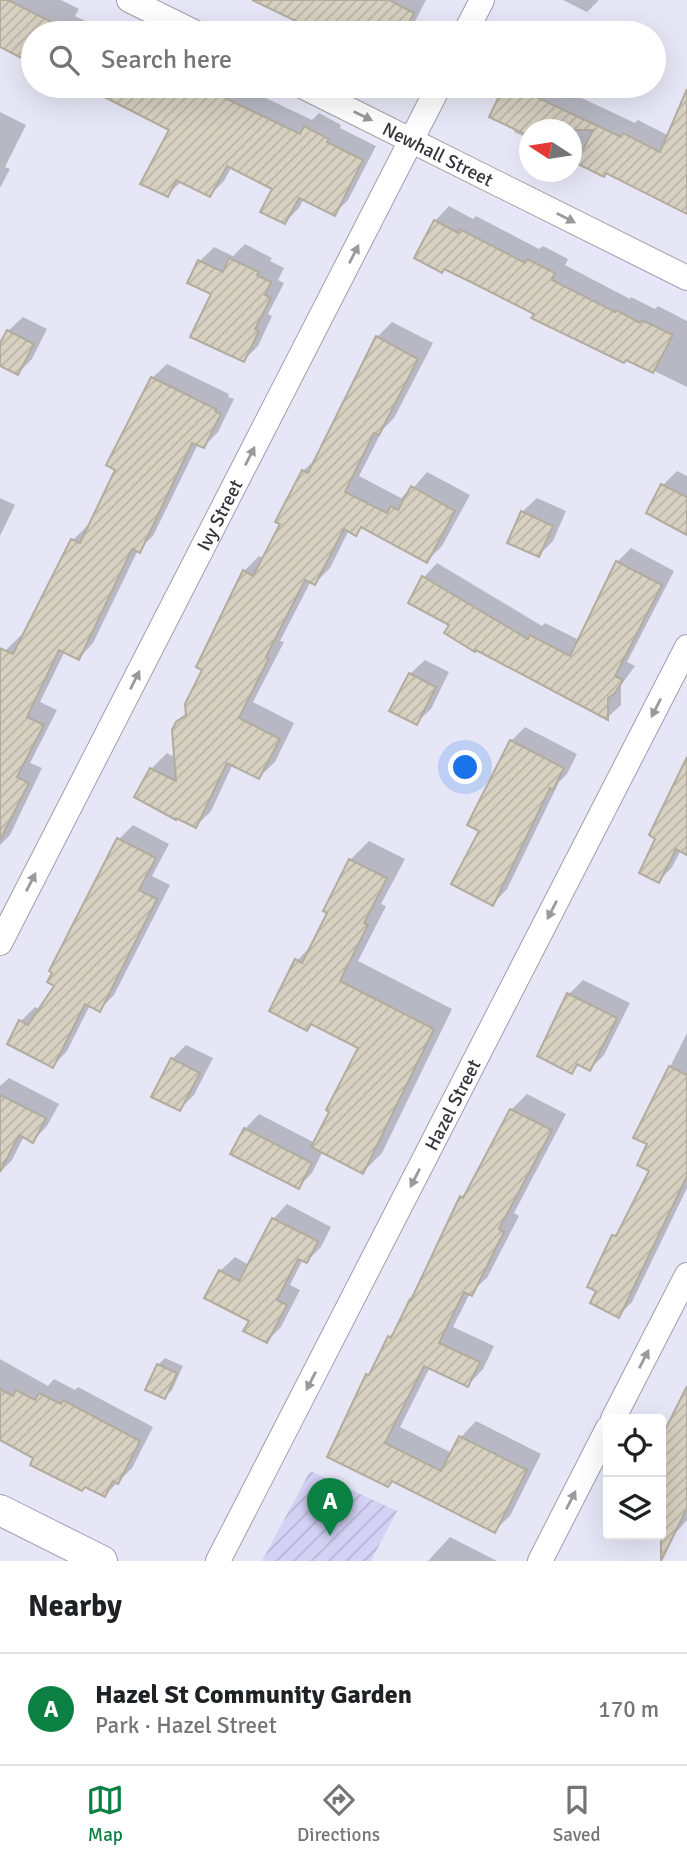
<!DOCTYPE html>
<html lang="en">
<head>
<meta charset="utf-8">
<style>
  :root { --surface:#fff; --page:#f6f6f6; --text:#202124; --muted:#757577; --line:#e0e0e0; --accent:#0b8043 }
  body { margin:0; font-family:Signika,sans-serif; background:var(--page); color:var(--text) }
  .controls { position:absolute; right:21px; bottom:21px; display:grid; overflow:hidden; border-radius:7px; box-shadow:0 7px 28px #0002 }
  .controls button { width:63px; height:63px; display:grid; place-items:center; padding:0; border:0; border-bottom:2px solid var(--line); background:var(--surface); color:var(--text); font:35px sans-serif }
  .compass { position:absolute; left:519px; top:119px; width:63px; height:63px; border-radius:50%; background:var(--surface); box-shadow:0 7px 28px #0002; rotate:282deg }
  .you { position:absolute; left:466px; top:768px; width:24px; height:24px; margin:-18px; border:5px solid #fff; border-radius:50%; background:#1a73e8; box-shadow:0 0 0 10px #1a73e833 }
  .badge { display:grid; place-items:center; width:46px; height:46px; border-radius:50%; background:var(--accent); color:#fff; font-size:23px; font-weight:700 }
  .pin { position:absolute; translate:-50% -58px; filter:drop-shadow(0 2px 4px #0008) }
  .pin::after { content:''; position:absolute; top:37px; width:24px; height:21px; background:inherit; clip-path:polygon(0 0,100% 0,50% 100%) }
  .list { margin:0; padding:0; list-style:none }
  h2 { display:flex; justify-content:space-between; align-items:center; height:91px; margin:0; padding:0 28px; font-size:30px }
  h2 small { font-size:23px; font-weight:400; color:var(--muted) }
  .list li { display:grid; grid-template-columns:46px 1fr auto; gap:21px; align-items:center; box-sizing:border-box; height:112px; padding:0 28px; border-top:2px solid var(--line) }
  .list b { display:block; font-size:26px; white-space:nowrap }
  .list p { margin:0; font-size:23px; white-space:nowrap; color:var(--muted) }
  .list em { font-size:23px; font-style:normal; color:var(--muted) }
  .icon { flex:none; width:38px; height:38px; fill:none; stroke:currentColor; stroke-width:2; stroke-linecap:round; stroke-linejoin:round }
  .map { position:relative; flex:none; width:687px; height:1561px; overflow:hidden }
  .search { position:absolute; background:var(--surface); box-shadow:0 7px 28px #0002; left:21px; right:21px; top:21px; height:77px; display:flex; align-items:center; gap:18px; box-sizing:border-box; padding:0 24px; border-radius:38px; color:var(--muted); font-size:26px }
  .sheet { height:203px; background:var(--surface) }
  nav { display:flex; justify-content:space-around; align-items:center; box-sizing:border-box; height:98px; border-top:2px solid var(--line); background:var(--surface); font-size:19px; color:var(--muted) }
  nav a { display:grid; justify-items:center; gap:4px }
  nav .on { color:var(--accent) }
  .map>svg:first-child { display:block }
</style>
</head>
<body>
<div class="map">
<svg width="687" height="1561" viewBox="0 0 687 1561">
  <defs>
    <pattern id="garden-furrows" width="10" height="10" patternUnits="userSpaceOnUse" patternTransform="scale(1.75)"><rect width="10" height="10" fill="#d3d2f5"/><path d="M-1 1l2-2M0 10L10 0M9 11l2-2" fill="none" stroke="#b6b5d3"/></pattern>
    <pattern id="building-hatch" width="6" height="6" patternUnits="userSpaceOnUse" patternTransform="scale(1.75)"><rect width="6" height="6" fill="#d7d1c2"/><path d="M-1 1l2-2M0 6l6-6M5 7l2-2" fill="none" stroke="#b9b4a7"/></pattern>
  </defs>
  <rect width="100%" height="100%" fill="#e6e6f6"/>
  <path fill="url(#garden-furrows)" d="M310,1471L397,1511L371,1561H262Z"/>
  <g fill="#0003">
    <path d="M0,0H61L79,9L75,16L110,33H33V62L0,44Z"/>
    <path d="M284,0H426L409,33H324L279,11Z"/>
    <path d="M563,0H599L587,12Z"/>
    <path d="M80,86H240L312,120L319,113L341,125L340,128L376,146L348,200L334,214L304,198L299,208L285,222L274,188L232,166L224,181L210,195L182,181L167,195L171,129Z"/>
    <path d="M506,86H556L635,123L638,120L687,145V213L607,172L604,175L572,158V130H530V139L514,132L516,128L491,116Z"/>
    <path d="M0,112L26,125L5,167L10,169L0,188Z"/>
    <path d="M449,206L473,219L476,216L539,249L543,246L568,259L565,265L630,299L631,297L655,309L658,306L687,321V387L536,313L435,221Z"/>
    <path d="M245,244L272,258L270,261L284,268L278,280L284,283L268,314L272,316L258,346L244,360L200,261L214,247L233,256Z"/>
    <path d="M23,317L47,329L32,359L18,373L0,364V347L8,331Z"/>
    <path d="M392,322L433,343L394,418L383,429L359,476L401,498L407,492L409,493L427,472L470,495L442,546L427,561L363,526L356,534L349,530L330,568L315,583L311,581L280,641L284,642L253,702L294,723L275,762L259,777L233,764L211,811L196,826L137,796L151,769L167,753L176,758L177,723L188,712L244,571L259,556L264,558L282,523L303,471L318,457L377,337Z"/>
    <path d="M167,364L229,394L228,397L234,399L218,432L204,446L198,444L153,536L138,550L93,643L79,658L65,651L40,702L57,710L30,763L42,768L10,835L0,845V662L5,651L20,636L23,638L73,540L87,526L90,527L118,469L152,378Z"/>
    <path d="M677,471L687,476V533L663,485Z"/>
    <path d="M0,498L15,505L0,536Z"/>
    <path d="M537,498L566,511L553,541L539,555L522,512Z"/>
    <path d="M631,548L674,571L627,662L635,666L621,685V705L607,718L451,624L410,602L424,577L437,563L542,626L545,623L579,640L617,562Z"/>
    <path d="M425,660L449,672L431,709L416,723L410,674Z"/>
    <path d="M525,727L577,754L567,774L559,782L507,889L493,904L481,830L511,741Z"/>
    <path d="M687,758V850H681L672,867L659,881L658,838L672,792L670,791Z"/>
    <path d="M133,825L169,844L152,876L170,885L114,995L99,1010L90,1005L67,1051L53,1066L21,1021L35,1007L40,1010L56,985L119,839Z"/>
    <path d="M369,841L405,859L381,904L386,906L358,961L452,1009L382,1153L363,1172L323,1151L312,1173L298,1187L245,1129L259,1114L315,1143L360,1047L312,1023L307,1028L297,961L313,944L329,912L350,860Z"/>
    <path d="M583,980L630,1003L604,1055L590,1069L580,1064L572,1071L569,994Z"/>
    <path d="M687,1033V1188L632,1302L619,1315L614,1236L623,1227L651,1170L649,1143L635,1137Z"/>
    <path d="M186,1045L213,1058L194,1095L180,1109L172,1059Z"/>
    <path d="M9,1078L59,1104L47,1126L33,1141L24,1136L12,1160L0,1172V1086Z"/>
    <path d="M527,1094L566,1114L514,1213L519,1216L487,1278L470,1293L453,1327L494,1346L483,1369L468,1385L430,1367L400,1427L452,1453L461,1437L476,1421L541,1454L510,1516L494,1531L393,1480L388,1485L367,1375L374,1368L389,1337L396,1330L461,1197L470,1189L511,1110Z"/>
    <path d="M287,1204L331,1227L321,1247L307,1261L303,1259L290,1285L300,1290L281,1327L267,1341L251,1321L220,1271L235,1257L249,1265L273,1219Z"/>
    <path d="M165,1358L183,1366L172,1390L165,1397L158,1365Z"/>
    <path d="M0,1359L48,1386L54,1379L75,1390L78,1387L153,1427L132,1468L105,1495L0,1438Z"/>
    <path d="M687,1401V1520L671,1538L661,1533V1442L676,1412Z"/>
    <path d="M450,1537L497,1561H428Z"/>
  </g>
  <g fill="url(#building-hatch)" stroke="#b2ac9e" stroke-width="2">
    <path d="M0,0H8L73,33H33V64L0,47Z"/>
    <path d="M252,0H389L414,13L403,33H290L296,21Z"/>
    <path d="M83,86H200L300,134L304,126L329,139L327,142L363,160L335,216L299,198L285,224L260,212L272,189L227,166L210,197L176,180L168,197L140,184L169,130Z"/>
    <path d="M504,86H539L534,96L621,137L623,133L660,152L687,89V214L606,173L604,177L576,163L593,130H529V136L489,117Z"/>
    <path d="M434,220L458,233L460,229L525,263L527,259L555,273L552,280L615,312L616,310L640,323L642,320L673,335L653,373L626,360L624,363L531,318L534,314L471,282L444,269L442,273L414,258Z"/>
    <path d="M229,258L259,272L257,275L271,282L265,295L271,298L255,329L259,331L244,362L190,337L211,294L187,283L198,260L223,272Z"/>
    <path d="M7,330L34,344L18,375L0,366V343Z"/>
    <path d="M376,336L418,359L379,435L374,433L345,492L387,513L391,506L398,510L411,486L455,511L427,563L361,527L356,536L344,529L315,585L305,580L266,657L269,658L239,718L280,739L259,779L227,763L196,828L176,818V820L134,797L150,768L176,781L172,730L176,722L186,715L185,704L202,670L196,667L243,570L253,576L280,524L275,522L302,470L308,473Z"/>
    <path d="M151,377L216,409L215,411L221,414L204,448L192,443L140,553L132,549L79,660L59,650L27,717L44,725L17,777L29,783L0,840V648L13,654L71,539L80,543L115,470L106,465Z"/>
    <path d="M661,484L687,497V535L646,513Z"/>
    <path d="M521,511L553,526L539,557L507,543Z"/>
    <path d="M616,561L662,585L615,676L623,680L615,693L608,698V720L476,650L475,652L444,633L449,625L408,603L422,576L528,639L530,635L570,656Z"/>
    <path d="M409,673L436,687L417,725L389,711Z"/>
    <path d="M510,740L564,768L553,790L550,788L493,906L451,884L479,831L467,825Z"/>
    <path d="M687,757V855L676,849L659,883L639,873L655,839L649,835Z"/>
    <path d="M117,838L156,858L139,890L157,899L100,1012L85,1004L53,1068L7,1044L19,1020L28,1025L54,986L47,982L52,973L49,971Z"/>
    <path d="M349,859L387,878L364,923L368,925L340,981L434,1029L363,1174L311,1147L329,1112L326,1110L358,1048L311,1024L307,1031L269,1011L295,959L302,963L327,913L323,911Z"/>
    <path d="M567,993L617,1018L590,1071L577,1064L572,1074L537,1056Z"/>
    <path d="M171,1058L200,1073L180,1111L151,1097Z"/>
    <path d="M669,1066L687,1075V1176L619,1318L590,1303L596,1291L587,1287L612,1235L616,1236L649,1171L637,1165L647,1144L633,1138Z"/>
    <path d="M0,1095L46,1118L33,1143L19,1135L0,1172Z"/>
    <path d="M510,1109L552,1130L499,1229L504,1232L472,1296L464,1292L439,1343L480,1362L468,1387L424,1366L385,1443L441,1471L459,1436L527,1470L495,1533L392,1481L388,1487L327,1457L366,1374L369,1375L388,1336L391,1338L410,1299L411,1300L460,1196L463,1198Z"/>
    <path d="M244,1128L312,1163L299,1189L230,1154Z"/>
    <path d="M272,1218L318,1241L307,1263L298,1259L277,1300L287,1305L267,1343L243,1331L249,1321L204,1298L219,1270L239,1281Z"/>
    <path d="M157,1364L177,1373L165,1399L145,1390Z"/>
    <path d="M687,1386V1508L661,1561V1438Z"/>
    <path d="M0,1389L13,1396L16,1390L35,1400L39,1393L61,1404L63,1400L140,1441L118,1484L113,1481L105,1497L85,1487L82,1491L30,1465L33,1458L0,1440Z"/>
  </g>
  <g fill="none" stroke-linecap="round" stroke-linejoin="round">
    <defs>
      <g id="minor">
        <path d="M129,0L196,33"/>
        <path d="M465,33L482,0"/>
        <path id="s1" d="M302,86L687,278"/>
        <path id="s2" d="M0,943L439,86"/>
        <path d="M613,1419L687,1275"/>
        <path id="s3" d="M218,1561L687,647"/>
        <path d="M540,1561L608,1428"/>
      </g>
      <path id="tertiary" d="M0,1510L102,1561"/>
    </defs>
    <use href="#minor" stroke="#9f9fae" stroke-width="26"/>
    <use href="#tertiary" stroke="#9f9fae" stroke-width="32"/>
    <use href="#minor" stroke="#fff" stroke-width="24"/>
    <use href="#tertiary" stroke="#fff" stroke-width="30"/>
  </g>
  <defs><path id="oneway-solid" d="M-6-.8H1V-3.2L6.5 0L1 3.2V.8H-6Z" transform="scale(1.75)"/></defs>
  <g fill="#9a9a9c">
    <use href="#oneway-solid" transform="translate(363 116) rotate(26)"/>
    <use href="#oneway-solid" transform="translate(566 218) rotate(27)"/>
    <use href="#oneway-solid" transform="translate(354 254) rotate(-63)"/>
    <use href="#oneway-solid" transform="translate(250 456) rotate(-63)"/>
    <use href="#oneway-solid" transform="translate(135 680) rotate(-63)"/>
    <use href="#oneway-solid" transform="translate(656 708) rotate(117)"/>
    <use href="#oneway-solid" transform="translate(31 882) rotate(-63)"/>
    <use href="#oneway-solid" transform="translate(552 910) rotate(117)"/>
    <use href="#oneway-solid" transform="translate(415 1178) rotate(117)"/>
    <use href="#oneway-solid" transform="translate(644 1359) rotate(-63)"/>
    <use href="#oneway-solid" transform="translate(311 1381) rotate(117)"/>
    <use href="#oneway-solid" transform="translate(571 1500) rotate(-63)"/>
  </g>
  <g text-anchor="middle" stroke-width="7" stroke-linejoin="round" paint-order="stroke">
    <g font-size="19" fill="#34343a" stroke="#e6e6f6">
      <text dy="7" stroke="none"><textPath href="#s1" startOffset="152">Newhall Street</textPath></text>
      <text dy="7" stroke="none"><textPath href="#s2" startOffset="481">Ivy Street</textPath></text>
      <text dy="7" stroke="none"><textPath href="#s3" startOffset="513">Hazel Street</textPath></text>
    </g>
  </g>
</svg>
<div class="controls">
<button><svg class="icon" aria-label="locate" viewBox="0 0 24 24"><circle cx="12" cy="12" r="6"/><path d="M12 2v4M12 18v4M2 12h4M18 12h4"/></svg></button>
<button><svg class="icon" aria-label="layers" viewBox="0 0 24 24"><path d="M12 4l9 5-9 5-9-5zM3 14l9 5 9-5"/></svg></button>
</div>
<svg class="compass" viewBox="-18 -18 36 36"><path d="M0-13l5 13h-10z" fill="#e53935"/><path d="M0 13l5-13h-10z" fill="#757577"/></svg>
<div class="you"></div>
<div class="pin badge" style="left:330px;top:1536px">A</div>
<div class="search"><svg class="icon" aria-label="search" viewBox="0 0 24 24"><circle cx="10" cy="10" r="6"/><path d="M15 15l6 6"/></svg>Search here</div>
</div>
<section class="sheet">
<h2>Nearby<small></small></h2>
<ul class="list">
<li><span class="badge">A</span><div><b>Hazel St Community Garden</b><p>Park · Hazel Street</p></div><em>170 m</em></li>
</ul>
</section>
<nav>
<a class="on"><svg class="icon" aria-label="map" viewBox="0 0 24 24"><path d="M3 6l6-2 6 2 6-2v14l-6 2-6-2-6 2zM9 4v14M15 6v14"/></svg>Map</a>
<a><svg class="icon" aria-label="directions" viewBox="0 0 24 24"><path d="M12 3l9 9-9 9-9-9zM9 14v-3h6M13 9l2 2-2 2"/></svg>Directions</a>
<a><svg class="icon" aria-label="saved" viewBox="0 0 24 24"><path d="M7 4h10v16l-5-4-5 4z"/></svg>Saved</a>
</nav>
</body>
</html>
